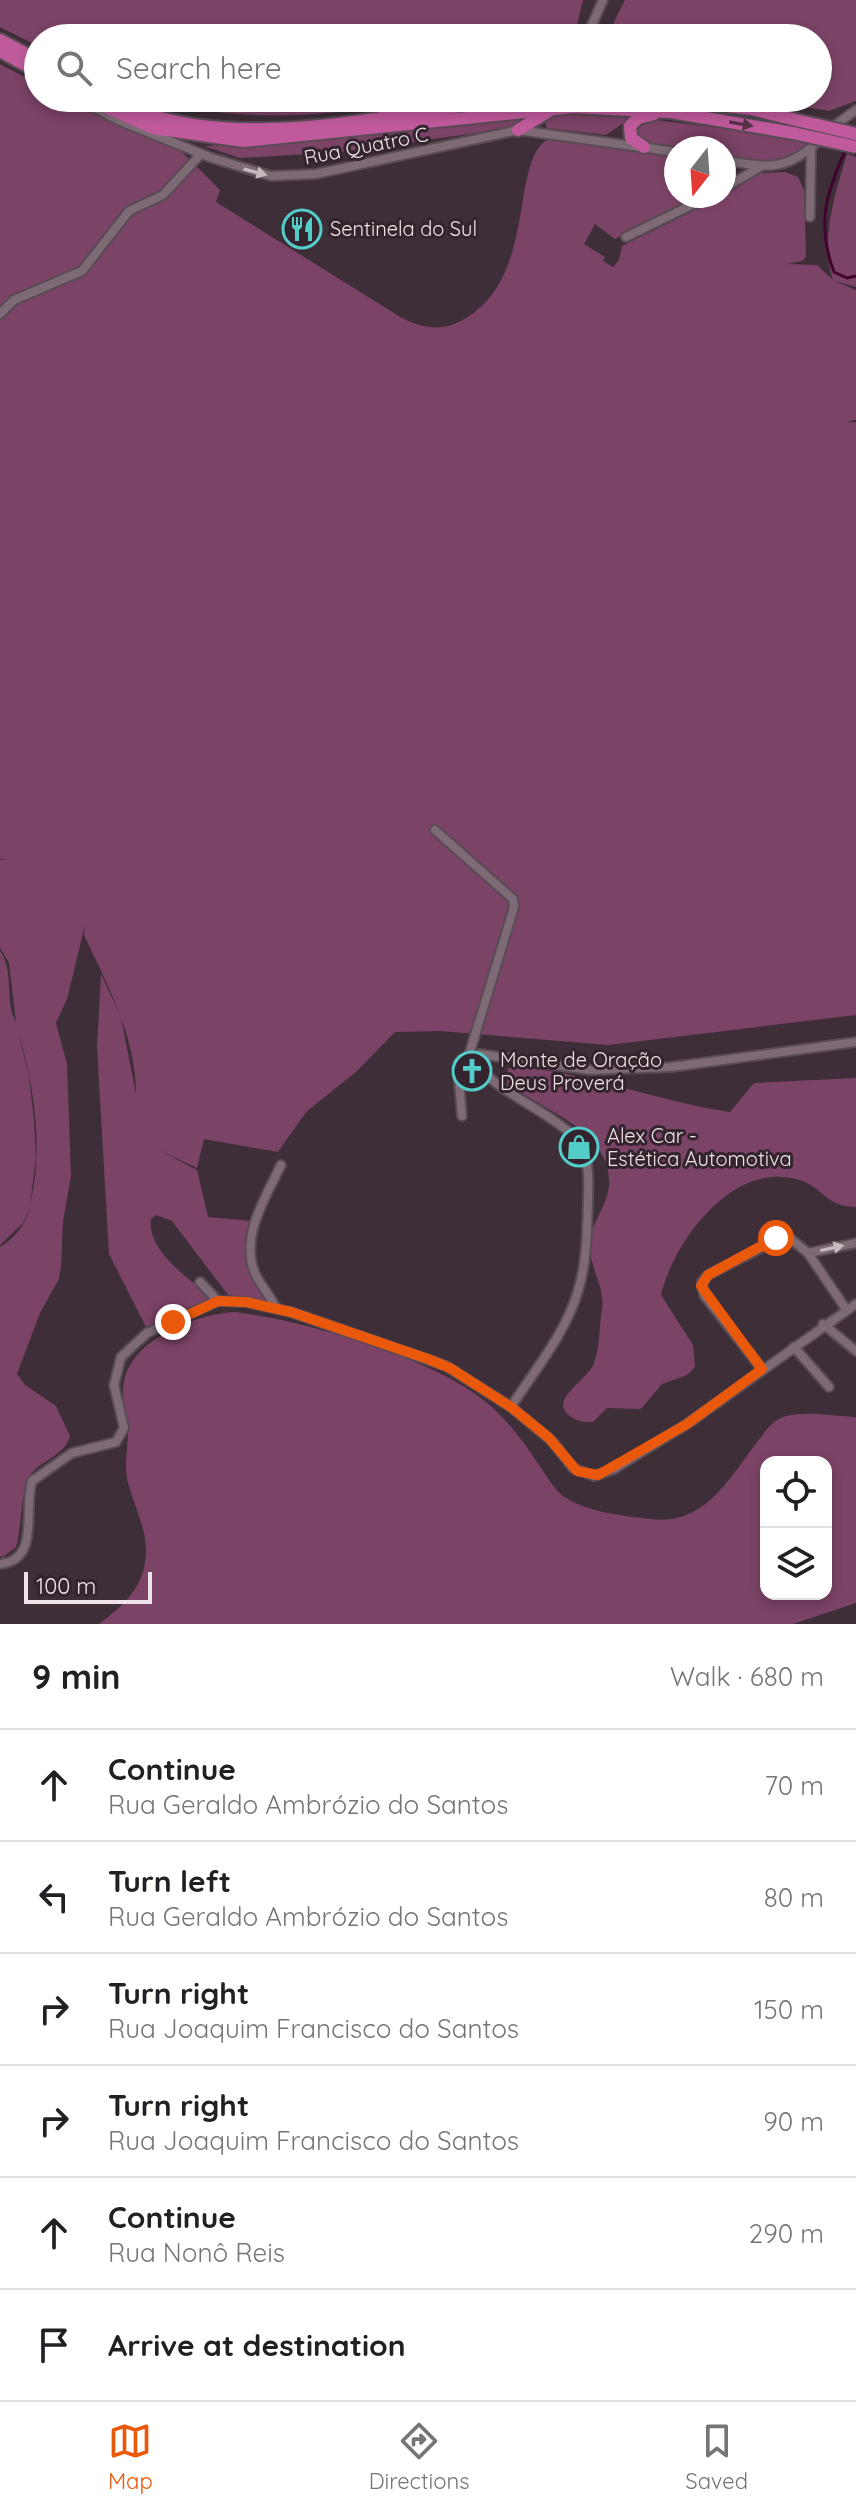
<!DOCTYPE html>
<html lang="en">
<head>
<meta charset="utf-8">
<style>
  :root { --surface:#fff; --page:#f6f6f6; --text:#202124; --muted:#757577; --line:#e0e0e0; --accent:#ea580c }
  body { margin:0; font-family:Quicksand,sans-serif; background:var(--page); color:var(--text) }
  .controls { position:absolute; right:24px; bottom:24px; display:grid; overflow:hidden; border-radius:16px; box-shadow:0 4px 12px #0003 }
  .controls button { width:72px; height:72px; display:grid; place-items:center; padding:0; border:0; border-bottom:2px solid var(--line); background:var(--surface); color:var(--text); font:40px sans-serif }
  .compass { position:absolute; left:664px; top:136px; width:72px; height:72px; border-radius:50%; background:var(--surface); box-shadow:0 4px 12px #0003; rotate:197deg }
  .scale { position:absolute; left:24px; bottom:20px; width:128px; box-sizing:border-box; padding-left:8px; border:4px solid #eee3e9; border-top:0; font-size:22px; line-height:28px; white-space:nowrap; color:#eee3e9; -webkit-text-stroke:6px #34242d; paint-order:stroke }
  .stop { position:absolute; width:24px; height:24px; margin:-18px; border:6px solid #ea580c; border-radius:50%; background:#fff }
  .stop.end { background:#ea580c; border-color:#fff; box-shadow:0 2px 8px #0008 }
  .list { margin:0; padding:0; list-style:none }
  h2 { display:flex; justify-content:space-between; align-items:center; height:104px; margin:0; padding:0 32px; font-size:34px }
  h2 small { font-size:26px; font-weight:400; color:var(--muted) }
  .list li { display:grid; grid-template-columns:52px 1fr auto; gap:24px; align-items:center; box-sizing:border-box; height:112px; padding:0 32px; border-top:2px solid var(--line) }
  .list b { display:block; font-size:30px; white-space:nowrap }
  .list p { margin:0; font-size:26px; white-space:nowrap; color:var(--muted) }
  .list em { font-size:26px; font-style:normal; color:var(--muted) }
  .icon { flex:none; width:44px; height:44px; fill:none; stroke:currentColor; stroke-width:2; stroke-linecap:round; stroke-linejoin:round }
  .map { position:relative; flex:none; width:856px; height:1624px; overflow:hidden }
  .search { position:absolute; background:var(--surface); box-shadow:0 4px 12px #0003; left:24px; right:24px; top:24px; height:88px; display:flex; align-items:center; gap:20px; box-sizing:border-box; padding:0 28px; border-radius:44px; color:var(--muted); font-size:30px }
  .sheet { height:776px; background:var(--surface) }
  nav { display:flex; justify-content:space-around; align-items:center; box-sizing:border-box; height:112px; border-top:2px solid var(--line); background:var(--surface); font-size:22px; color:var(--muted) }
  nav a { display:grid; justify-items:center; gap:4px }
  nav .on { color:var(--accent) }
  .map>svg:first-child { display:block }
</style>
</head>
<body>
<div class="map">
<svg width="856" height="1624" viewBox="0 0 856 1624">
  <rect width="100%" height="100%" fill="#3e2e37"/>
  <g fill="#7b4366" fill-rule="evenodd">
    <path d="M0,0H583L574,38H38V46L0,27Z"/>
    <path d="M625,0H856V101L829,111L752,98H818V38H606Z"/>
    <path d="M0,64L38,84V98H61L178,148L220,190L216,202L402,318C425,329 444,332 466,318C538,274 509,162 548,139L676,158V196H701L615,239L595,224L584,244L605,257L603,261L613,267L619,260L622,246L724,196L760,173L785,172L798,177L804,190L806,256L803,261L787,264L817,265L833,280C820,240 835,193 847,154L856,157V287L834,281L856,290V420L846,422H856V1015L608,1045L440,1031L395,1032L357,1071L306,1112L278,1152L204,1139L197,1168L159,1150L197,1170L208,1217L252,1221L248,1246L270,1303L228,1295L172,1221L156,1215L151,1219C147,1253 192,1280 214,1300L147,1329L109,1254L97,1047L101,974L121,1017L136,1094C136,1037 108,986 84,935L85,925L67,999L56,1023L67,1064L71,1176L63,1221L61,1266L59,1279L40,1313L17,1374L25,1385L56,1406L70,1436C63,1460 34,1460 27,1482C20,1502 22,1526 16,1547L3,1557L0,1556V1247C16,1237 24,1226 30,1209L23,1223L0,1245V951C15,971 4,1002 16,1022L9,963L0,948V860H7L0,859ZM18,1030C34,1087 44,1147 30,1205L36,1158L34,1120L29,1077Z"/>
    <path d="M147,98H451C348,113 248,128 147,98Z"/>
    <path d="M538,112L505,129L341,152L240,158L204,146L299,142Z"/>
    <path d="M555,114L631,118L606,135L547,128L545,121Z"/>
    <path d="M649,119L812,140C787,167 758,162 724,155V148C699,148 659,153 639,136L638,129Z"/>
    <path d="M514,1066C588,1073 657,1101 730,1112L754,1083L856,1078V1207C825,1207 822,1185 796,1179C732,1162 674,1241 661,1295L693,1345L695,1367L687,1375L662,1384L641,1409L607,1408L593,1422C584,1422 577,1422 570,1416C547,1400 589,1379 594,1363C600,1347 599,1326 602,1309C605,1285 588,1266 590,1243C591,1222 607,1207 609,1186C613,1130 541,1111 507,1082L508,1069Z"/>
    <path d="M235,1312C305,1321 431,1357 486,1402C506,1418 523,1441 537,1462C545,1473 552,1487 563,1496C585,1512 624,1516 651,1519C704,1526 729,1479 757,1442C764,1433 772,1421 783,1417C804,1410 834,1416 856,1417V1603L793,1624H99C118,1610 138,1593 144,1568C151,1537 137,1514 129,1486C123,1469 128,1449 128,1431C127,1412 119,1396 125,1377C137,1337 197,1314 235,1312ZM766,1462H826V1594H766Z"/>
  </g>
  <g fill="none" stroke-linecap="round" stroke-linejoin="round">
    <path stroke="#40022e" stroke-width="3" d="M847,147C826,192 816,224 834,272L847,278L856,276"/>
    <defs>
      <g id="minor">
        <path d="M586,38L603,0"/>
        <path d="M75,98L120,121L212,158L271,176L316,174L518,130L676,152"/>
        <path d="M831,128L856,110"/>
        <path d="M724,160C768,168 788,172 821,138"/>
        <path d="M724,188L760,167"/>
        <path d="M810,217L811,149"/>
        <path d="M626,237L710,196"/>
        <path d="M0,314L14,300L82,271L129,211L163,195L199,156"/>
        <path d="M435,830L513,899L514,907L469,1055C491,1090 540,1106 570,1133C590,1150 589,1175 588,1200C587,1231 587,1262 578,1291C566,1333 534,1371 511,1407"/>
        <path d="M462,1116L458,1069L461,1060L479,1054L590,1070L671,1067L856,1042"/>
        <path d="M808,1253L856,1243"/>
        <path d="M200,1282L218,1301"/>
        <path d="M276,1308C270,1295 259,1284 254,1271C241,1234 266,1197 281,1165"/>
        <path d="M823,1324L856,1351"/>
        <path d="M794,1347L829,1387"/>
        <path d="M762,1369L704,1295L702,1282L708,1275L786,1235L808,1253L846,1309"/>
        <path d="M0,1564C41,1560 23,1508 32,1481L72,1453L116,1442L124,1428L114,1385L121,1357L147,1333L218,1301L246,1302L291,1312L446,1366L511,1407L553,1442L573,1468L594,1476L614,1469L687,1424L856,1304"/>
      </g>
      <g id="highway">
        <path d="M0,40L38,60"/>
        <path d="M0,51L38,72"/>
        <path d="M86,98L153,128L244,141L573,107L671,112L793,133"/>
        <path d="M107,98C233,162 392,110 525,98"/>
        <path d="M658,98L752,109L796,120"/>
        <path d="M518,130L549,111"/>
        <path d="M644,147L631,138L630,126L638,118L654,114"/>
      </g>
    </defs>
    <use href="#minor" stroke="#594b54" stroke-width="12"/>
    <use href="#highway" stroke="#594b54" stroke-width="16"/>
    <use href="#minor" stroke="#7d6a75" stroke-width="8"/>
    <use href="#highway" stroke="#c05a9c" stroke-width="12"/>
    <defs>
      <g id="highway-bridge">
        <path d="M796,120L856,134"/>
        <path d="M793,133L856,147"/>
      </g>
    </defs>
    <use href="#highway-bridge" stroke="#594b54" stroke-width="16" stroke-linecap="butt"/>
    <use href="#highway-bridge" stroke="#c05a9c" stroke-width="12"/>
  </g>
  <defs><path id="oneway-solid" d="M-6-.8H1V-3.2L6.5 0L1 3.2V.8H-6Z" transform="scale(2)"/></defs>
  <use fill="#573249" href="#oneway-solid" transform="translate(741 124) rotate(10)"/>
  <g fill="#c6b9c0">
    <use href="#oneway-solid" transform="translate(255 172) rotate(15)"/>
    <use href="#oneway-solid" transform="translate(832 1248) rotate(-12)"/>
  </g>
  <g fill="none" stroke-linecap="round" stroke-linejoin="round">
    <path stroke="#ea580c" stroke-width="10" d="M173,1322L218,1301L246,1302L291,1312L428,1359L450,1368L511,1407L548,1437L577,1471L598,1475L687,1424L762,1369L701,1286L708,1275L776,1238"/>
  </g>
  <defs>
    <symbol id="restaurant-ring" viewBox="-11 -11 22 22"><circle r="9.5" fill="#34242d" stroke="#53cdca" stroke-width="1.5"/><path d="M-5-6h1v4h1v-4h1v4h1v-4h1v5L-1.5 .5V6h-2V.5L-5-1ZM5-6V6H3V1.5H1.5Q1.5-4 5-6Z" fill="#53cdca"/></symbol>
    <symbol id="church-ring" viewBox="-11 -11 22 22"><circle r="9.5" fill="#34242d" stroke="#53cdca" stroke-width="1.5"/><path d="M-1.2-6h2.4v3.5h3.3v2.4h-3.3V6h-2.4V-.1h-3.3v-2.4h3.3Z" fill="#53cdca"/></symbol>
    <symbol id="shop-ring" viewBox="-11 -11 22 22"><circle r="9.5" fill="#34242d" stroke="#53cdca" stroke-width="1.5"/><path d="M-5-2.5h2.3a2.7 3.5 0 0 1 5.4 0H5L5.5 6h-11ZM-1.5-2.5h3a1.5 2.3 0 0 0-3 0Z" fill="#53cdca"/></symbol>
  </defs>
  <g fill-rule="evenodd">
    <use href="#restaurant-ring" x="280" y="207" width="44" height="44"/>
    <use href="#church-ring" x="450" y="1049" width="44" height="44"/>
    <use href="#shop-ring" x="557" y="1125" width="44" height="44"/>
  </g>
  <g text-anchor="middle" stroke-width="6" stroke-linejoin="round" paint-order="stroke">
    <g font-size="20" fill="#eee3e9" stroke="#34242d">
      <text transform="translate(366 146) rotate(-11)" y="7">Rua Quatro C</text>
    </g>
    <g font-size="20" fill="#eee3e9" stroke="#34242d" text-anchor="start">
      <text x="330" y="236">Sentinela do Sul</text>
      <text x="500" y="1067">Monte de Oração<tspan x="500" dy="23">Deus Proverá</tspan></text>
      <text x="607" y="1143">Alex Car -<tspan x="607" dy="23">Estética Automotiva</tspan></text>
    </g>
  </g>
</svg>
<div class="controls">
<button><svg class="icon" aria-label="locate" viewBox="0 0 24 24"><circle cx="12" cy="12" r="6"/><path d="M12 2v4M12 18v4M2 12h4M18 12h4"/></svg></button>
<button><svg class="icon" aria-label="layers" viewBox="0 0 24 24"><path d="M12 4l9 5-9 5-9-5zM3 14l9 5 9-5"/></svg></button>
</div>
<svg class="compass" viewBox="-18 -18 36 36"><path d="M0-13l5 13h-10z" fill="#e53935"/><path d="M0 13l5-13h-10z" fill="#757577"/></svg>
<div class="scale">100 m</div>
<div class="stop" style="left:776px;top:1238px"></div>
<div class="stop end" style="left:173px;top:1322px"></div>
<div class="search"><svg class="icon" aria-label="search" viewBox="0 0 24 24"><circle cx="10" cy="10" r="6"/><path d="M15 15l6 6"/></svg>Search here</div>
</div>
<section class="sheet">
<h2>9 min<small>Walk · 680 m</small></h2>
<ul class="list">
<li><svg class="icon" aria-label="ahead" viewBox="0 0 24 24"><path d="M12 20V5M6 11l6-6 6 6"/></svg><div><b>Continue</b><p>Rua Geraldo Ambrózio do Santos</p></div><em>70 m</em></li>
<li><svg class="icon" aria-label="left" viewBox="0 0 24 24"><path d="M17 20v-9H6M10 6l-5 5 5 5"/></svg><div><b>Turn left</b><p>Rua Geraldo Ambrózio do Santos</p></div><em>80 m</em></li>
<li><svg class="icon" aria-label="right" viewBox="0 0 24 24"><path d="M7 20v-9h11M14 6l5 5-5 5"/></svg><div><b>Turn right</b><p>Rua Joaquim Francisco do Santos</p></div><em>150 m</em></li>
<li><svg class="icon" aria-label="right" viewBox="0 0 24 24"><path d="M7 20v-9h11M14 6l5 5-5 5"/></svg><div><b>Turn right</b><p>Rua Joaquim Francisco do Santos</p></div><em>90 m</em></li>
<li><svg class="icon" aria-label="ahead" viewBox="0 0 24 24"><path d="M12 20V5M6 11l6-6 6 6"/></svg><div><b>Continue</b><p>Rua Nonô Reis</p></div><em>290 m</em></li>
<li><svg class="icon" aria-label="arrive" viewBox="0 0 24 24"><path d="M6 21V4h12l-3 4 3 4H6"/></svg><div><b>Arrive at destination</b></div></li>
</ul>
</section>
<nav>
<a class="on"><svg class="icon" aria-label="map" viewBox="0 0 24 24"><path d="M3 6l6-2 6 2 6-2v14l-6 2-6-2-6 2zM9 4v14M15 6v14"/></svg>Map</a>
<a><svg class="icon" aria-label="directions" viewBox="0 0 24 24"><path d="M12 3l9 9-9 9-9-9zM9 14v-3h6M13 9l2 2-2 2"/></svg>Directions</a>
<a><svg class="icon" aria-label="saved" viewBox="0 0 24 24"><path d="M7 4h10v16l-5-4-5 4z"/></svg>Saved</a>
</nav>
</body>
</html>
